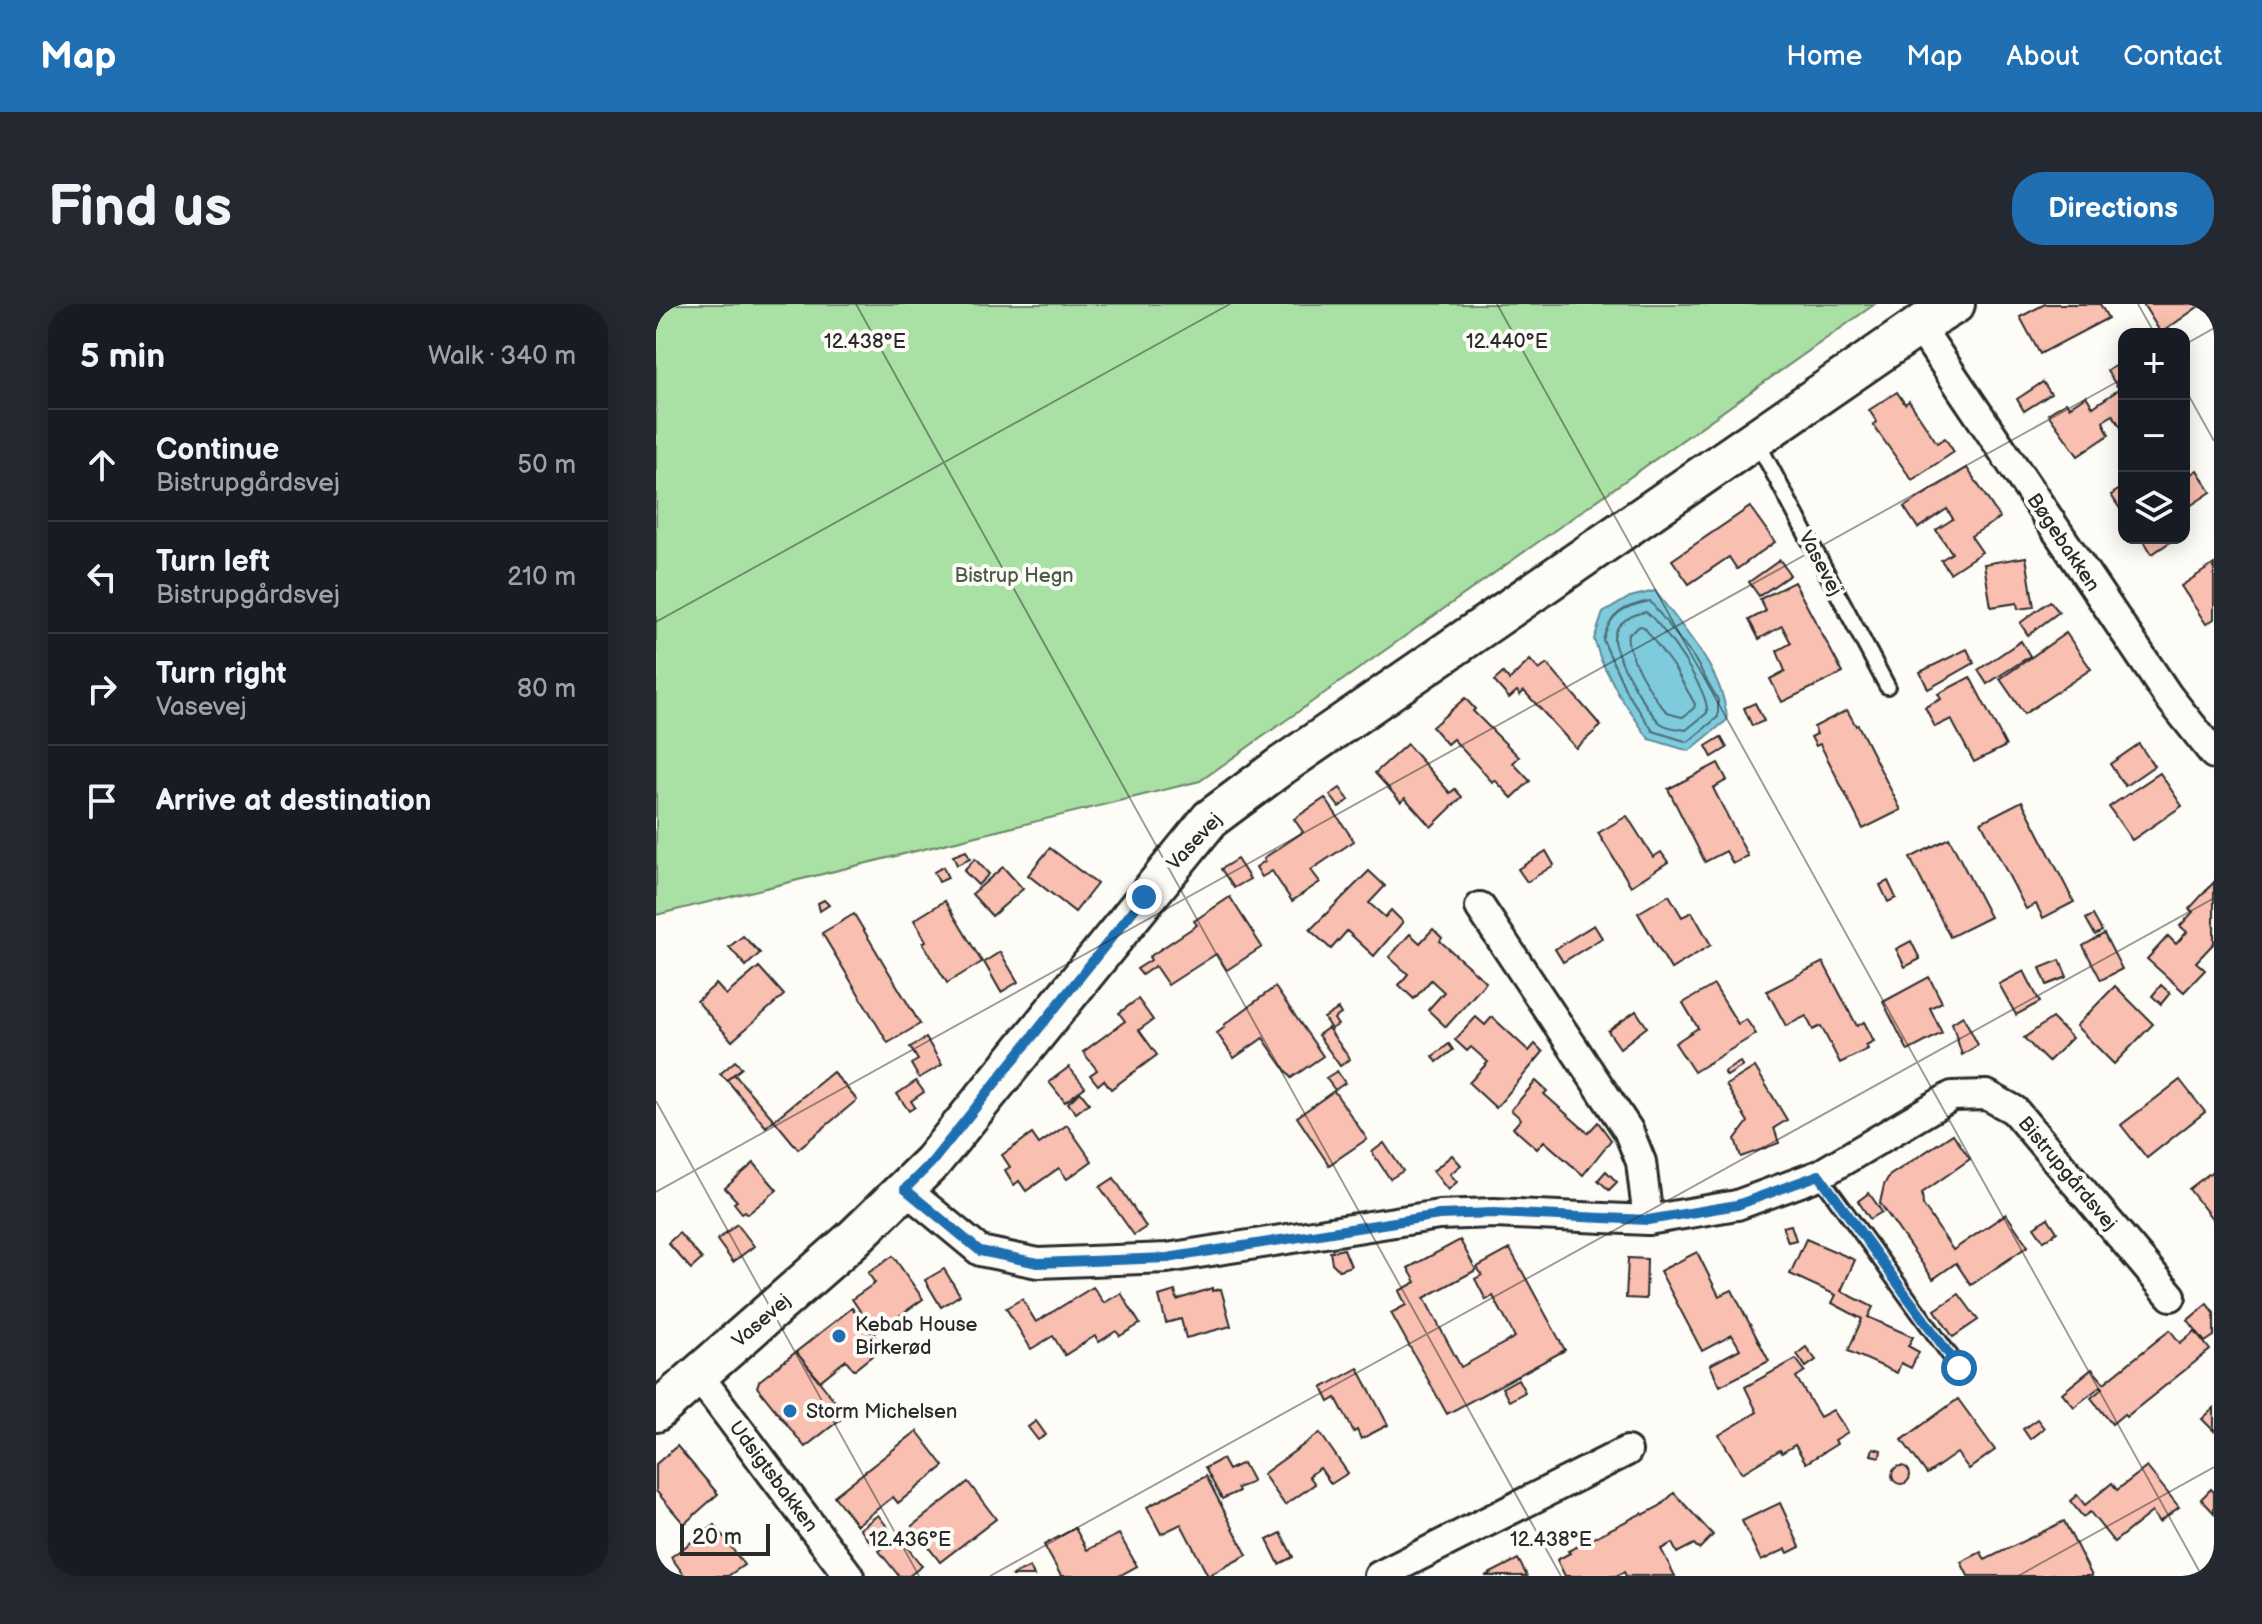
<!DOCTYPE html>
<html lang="en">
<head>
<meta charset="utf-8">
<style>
  :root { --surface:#171b24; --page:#242831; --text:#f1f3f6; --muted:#9ea1a6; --line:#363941; --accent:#1f6fb2 }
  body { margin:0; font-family:"Balsamiq Sans",sans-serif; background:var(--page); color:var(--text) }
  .controls { position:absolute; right:24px; top:24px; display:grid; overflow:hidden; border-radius:16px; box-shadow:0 4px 20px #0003 }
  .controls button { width:72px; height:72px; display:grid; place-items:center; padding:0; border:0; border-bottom:2px solid var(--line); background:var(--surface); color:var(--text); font:40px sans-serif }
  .scale { position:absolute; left:24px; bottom:20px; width:90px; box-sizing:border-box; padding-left:8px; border:4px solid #2b2b2b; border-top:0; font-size:22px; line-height:28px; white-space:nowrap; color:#2b2b2b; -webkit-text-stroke:6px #fdfcf7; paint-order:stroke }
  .stop { position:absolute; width:24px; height:24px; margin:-18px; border:6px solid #1f6fb2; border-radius:50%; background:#fff }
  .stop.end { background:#1f6fb2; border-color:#fff; box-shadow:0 2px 8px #0008 }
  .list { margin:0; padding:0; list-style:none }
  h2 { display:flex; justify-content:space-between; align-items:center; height:104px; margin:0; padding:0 32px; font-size:34px }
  h2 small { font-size:26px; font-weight:400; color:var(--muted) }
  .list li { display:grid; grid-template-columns:52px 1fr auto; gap:24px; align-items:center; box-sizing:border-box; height:112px; padding:0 32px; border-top:2px solid var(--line) }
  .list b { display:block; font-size:30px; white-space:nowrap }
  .list p { margin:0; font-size:26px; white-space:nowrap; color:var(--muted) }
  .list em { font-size:26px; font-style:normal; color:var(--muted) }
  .icon { flex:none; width:44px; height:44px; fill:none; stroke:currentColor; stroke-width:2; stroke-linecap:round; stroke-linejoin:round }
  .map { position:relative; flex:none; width:1558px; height:1272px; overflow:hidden; border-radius:32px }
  header { display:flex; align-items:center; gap:48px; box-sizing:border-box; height:112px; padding:0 40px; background:var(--accent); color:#fff }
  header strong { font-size:38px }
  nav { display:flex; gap:44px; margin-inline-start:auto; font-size:28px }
  .intro { display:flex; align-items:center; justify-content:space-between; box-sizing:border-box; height:192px; padding:0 48px }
  h1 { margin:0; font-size:56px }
  .button { padding:20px 36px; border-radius:32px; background:var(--accent); color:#fff; font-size:28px; font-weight:700 }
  main { display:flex; gap:48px; padding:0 48px }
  aside { flex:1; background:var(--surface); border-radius:32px; box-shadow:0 4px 20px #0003 }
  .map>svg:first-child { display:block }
</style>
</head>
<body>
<header>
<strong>Map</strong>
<nav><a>Home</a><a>Map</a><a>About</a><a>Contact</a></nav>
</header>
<div class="intro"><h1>Find us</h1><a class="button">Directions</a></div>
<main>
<aside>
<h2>5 min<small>Walk · 340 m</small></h2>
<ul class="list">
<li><svg class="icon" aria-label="ahead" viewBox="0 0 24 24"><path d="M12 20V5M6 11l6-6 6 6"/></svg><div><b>Continue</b><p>Bistrupgårdsvej</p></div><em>50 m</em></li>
<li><svg class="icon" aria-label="left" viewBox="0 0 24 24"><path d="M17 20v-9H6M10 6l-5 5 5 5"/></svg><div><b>Turn left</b><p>Bistrupgårdsvej</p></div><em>210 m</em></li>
<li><svg class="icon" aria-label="right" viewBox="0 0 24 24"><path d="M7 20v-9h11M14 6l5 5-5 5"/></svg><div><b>Turn right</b><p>Vasevej</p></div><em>80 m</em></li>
<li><svg class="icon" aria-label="arrive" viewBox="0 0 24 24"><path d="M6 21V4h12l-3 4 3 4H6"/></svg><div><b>Arrive at destination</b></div></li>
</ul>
</aside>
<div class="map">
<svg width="1558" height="1272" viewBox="0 0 1558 1272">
  <rect width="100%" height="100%" fill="#fdfcf7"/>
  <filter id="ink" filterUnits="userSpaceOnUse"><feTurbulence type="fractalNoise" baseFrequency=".0125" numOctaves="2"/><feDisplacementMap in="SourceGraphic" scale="16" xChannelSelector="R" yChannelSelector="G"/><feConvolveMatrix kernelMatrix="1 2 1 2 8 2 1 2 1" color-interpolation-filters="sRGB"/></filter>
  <g filter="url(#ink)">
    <path fill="#a9e1a5" stroke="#6a8668" stroke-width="2" d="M0,0H1219L544,477L0,611Z"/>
    <path fill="#7fcbde" stroke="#5d8b96" stroke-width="2" d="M999,287C1027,325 1068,367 1071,416L1033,447L993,435L963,391L945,356L938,335L947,309L974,293Z"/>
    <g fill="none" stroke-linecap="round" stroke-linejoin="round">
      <g stroke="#4d6b73" stroke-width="2">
        <path d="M994,297L1038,354L1062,396V413L1032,438L997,427L970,387L947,336C954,309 968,302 994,297Z"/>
        <path d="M990,308C1007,321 1054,388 1051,409L1030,426C1023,425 1012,424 1006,420C993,412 956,347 958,333C960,318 977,310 990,308Z"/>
        <path d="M984,322L988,323L1019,365L1039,400L1038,404L1027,413C1021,412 1014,411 1009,406C997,393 968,346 972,330Z"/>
      </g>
    </g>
    <g fill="#f9bfb0" stroke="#2b2b2b" stroke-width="2">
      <path d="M1389,0H1444L1452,14L1384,50L1364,13Z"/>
      <path d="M1487,0H1546L1505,29Z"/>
      <path d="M1468,56V77L1461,82L1451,67Z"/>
      <path d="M1387,78L1395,90L1368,107L1361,95Z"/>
      <path d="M1468,82V128L1457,111L1447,117L1453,131L1422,152L1392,110L1410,98L1413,103L1430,92L1437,103Z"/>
      <path d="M1241,88L1249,100L1253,97L1281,139L1289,134L1298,148L1256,176L1217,121L1221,118L1213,106Z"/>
      <path d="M1311,164L1344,214L1315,232L1326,248L1294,269L1285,256L1296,249L1280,226L1297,215L1291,205L1262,224L1248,203Z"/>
      <path d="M1541,166L1555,188L1528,206V175Z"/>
      <path d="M1468,182V211L1455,191Z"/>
      <path d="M1094,203L1119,238L1081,265L1073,253L1033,280L1016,256Z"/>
      <path d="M1486,234H1520L1496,250Z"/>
      <path d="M1370,253L1378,303L1362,305L1361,299L1335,303L1328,260Z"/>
      <path d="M1124,256L1134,271L1103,292L1093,278Z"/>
      <path d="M1558,260V315L1550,320L1525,282Z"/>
      <path d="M1138,278L1187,369L1126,398L1114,375L1129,367L1121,347L1135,339L1126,322L1103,335L1093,316L1110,307L1104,295Z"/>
      <path d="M1394,297L1403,308L1372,331L1364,319Z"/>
      <path d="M1410,329L1435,365L1368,410L1344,375Z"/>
      <path d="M1365,337L1374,352L1331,380L1322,366Z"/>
      <path d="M1311,345L1318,359L1272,385L1264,368Z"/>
      <path d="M874,356L883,366L891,360L945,422L920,444L868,387L864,391L861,387L853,394L838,377L847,369L853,376Z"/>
      <path d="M1314,373L1350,442L1318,458L1295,415L1279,423L1269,403L1285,395L1282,390Z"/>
      <path d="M809,394L819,405L817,407L863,453L857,459L874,477L856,494L839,476L837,479L797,435L791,440L776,423Z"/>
      <path d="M1099,399L1108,417L1096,422L1088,404Z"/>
      <path d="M1191,406L1200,422L1202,421L1245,506L1207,525L1164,440L1160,442L1155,433L1161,430L1158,423Z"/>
      <path d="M1065,433L1071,444L1056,453L1050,442Z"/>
      <path d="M751,440L794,489L799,485L806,493L775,523L749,494L745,498L719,469Z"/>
      <path d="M1483,440L1498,462L1469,482L1454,460Z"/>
      <path d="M1062,459L1071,476L1057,484L1092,552L1077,560L1070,547L1049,558L1012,485Z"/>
      <path d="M1504,469L1526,502L1476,536L1453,503Z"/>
      <path d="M684,484L693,496L683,503L674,491Z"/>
      <path d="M669,494L698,537L655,566L664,578L636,597L616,567L606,573L600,563L609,557L608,554L647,528L638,515Z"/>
      <path d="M1366,497L1418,598L1387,614L1380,600L1370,605L1325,518Z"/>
      <path d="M971,512L997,553L1005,548L1012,558L975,582L942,529Z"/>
      <path d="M1293,534L1334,613L1294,633L1254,554Z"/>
      <path d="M394,544L441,580L419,608L372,571Z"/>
      <path d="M310,547L314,555L301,561L297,552Z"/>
      <path d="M890,547L898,561L871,578L862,565Z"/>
      <path d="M319,555L333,570L322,581L308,567Z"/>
      <path d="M581,555L594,575L578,584L565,565Z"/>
      <path d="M287,563L292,574L283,578L278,568Z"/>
      <path d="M347,563L367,585L336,612L316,590Z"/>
      <path d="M713,567L729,582L713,599L729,613L735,606L747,618L718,652L691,627L675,645L654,626Z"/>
      <path d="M1232,577L1240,594L1232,598L1224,581Z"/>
      <path d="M1558,578V639L1540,658L1549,666L1528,688L1491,655L1512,632L1520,640L1531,628L1524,622L1537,608L1533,605Z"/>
      <path d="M1013,591L1026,613L1036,608L1055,641L1015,665L982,609Z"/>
      <path d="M574,593L606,643L571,666L560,650L512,681L499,662L486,671L481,665L495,656L493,653L541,621L538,617Z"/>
      <path d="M168,596L173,601L164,607L162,599Z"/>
      <path d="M289,597L326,658L291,679L267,639L270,637L258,616Z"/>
      <path d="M198,610L264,720L232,739L166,629Z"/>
      <path d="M1437,611L1446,627L1439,631L1430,615Z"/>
      <path d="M938,621L946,634L907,658L899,645Z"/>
      <path d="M777,625L786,634L784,637L830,678L790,723L772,706L788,688L775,676L758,695L743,681L752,670L733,653L754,630L764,639Z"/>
      <path d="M1448,630L1466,665L1445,676L1427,642Z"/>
      <path d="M87,632L104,649L90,662L73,643Z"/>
      <path d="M1255,637L1264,655L1249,663L1240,645Z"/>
      <path d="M344,648L362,678L345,688L328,658Z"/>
      <path d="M1404,656L1411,673L1391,681L1384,664Z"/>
      <path d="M1167,658L1201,722L1208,718L1218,737L1210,741L1212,745L1184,759L1165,722L1157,726L1150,712L1130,722L1111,687Z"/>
      <path d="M103,663L128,691L76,737L41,697L60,680L70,691Z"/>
      <path d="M1368,667L1384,698L1360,711L1343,680Z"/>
      <path d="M1273,673L1286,698L1274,704L1286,729L1252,747L1227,698Z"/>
      <path d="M1058,681L1082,720L1090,715L1100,730L1038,768L1019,739L1042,724L1027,699Z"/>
      <path d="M1505,681L1514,689L1505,700L1496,692Z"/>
      <path d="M1459,682L1497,720L1458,760L1420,722Z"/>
      <path d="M619,683L667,752L635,774L607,734L578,754L561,729L569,723L568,721Z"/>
      <path d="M482,695L497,716L483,726L501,751L455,785L448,776L442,781L434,771L441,766L427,748L469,717L463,709Z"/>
      <path d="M682,705L685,710L678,715L682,721L675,725L668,714Z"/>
      <path d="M980,707L991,723L964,744L952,727Z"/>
      <path d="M1307,712L1322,741L1306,751L1296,719Z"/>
      <path d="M820,713L829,721L836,713L873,747L879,740L887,748L840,804L813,779L832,758L815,743L811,747L799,736Z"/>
      <path d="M1396,714L1416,734L1392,758L1368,734Z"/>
      <path d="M672,724L694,755L684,762L662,731Z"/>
      <path d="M270,734L286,761L263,774L255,760L262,756L254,743Z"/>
      <path d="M793,740L797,746L781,758L777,752Z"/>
      <path d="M79,757L86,764L71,776L64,770Z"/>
      <path d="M1084,758L1087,762L1071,772L1068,768Z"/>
      <path d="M413,763L429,783L409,798L393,778Z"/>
      <path d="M1099,763L1131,816L1118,824L1123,839L1085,853L1079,835L1092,818L1070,781Z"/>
      <path d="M681,767L689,779L679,786L670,774Z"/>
      <path d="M177,768L201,796L142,845L118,816Z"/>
      <path d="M78,770L118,816L110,823L71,776Z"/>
      <path d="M1524,776L1549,808L1491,854L1465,821Z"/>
      <path d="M260,777L268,788L255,797L259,803L253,807L241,790Z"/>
      <path d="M880,777L891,787L888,790L932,829L942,818L955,836L927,871L888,837L881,845L857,824L865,815L855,806Z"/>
      <path d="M678,787L711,835L673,861L641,813Z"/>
      <path d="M424,788L433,799L420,809L412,799Z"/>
      <path d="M411,821L436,857L411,875L403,864L370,887L363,877L358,881L349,866L354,863L346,851L376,830L383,840Z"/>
      <path d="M1297,830L1314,855L1266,889L1267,901L1297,946L1350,910L1372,942L1315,981L1300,959L1277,975L1224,899L1228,881L1233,872Z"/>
      <path d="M728,839L747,867L734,875L716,848Z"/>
      <path d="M796,851L805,861L794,870L801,878L792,886L777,867Z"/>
      <path d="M98,859L121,886L92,910L89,907L86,909L78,899L81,897L69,884Z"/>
      <path d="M1558,866V917L1533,885Z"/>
      <path d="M950,867L961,878L953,886L942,876Z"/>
      <path d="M458,874L490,923L478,931L444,883Z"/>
      <path d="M1213,889L1226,908L1214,915L1202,897Z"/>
      <path d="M1392,914L1401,928L1388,937L1378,923Z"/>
      <path d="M81,920L98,942L77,958L61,936Z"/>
      <path d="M1135,921L1140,936L1132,938L1127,923Z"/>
      <path d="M23,929L46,955L35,965L12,939Z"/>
      <path d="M1150,935L1199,956L1185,987L1217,1003L1212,1013L1257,1033L1252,1042L1263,1048L1255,1064L1245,1059L1241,1069L1192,1047L1206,1015L1176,999L1180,991L1134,970Z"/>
      <path d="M804,936L820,966L768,994L805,1063L859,1033L837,992L830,996L819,975L826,971L821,963L854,945L909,1046L791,1110L735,1009L750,1001L743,987L760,978L752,964Z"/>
      <path d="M688,945L695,962L683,966L676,959L674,948Z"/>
      <path d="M1041,948L1063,992L1076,986L1113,1057L1064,1082L1054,1061L1084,1045L1076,1031L1046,1047L1004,967Z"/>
      <path d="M237,952L267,995L219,1029L196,995L219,979L212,969Z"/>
      <path d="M972,954L991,955L990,995L970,994Z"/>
      <path d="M288,965L304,991L285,1003L269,976Z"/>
      <path d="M437,983L448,999L465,989L484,1020L464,1032L460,1027L443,1038L439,1032L409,1051L397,1032L375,1045L350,1004L366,995L380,1018Z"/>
      <path d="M556,984V987L565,985L575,1022L530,1034L525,1015L510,1019L503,992L519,987L521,996Z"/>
      <path d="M1303,990L1322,1016L1297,1033L1279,1006Z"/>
      <path d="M1551,1000L1558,1009V1032L1549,1038L1532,1016Z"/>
      <path d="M196,1004L227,1043L198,1066L190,1056L164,1077L140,1048Z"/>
      <path d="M1514,1026L1524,1039L1539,1027L1554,1046L1470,1113L1468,1110L1456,1120L1435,1094L1447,1084L1445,1082L1418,1103L1406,1089L1436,1065L1448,1079Z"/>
      <path d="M1150,1043L1160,1056L1150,1063L1141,1050Z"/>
      <path d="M140,1048L190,1111L149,1143L101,1083L103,1077Z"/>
      <path d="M1140,1055L1149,1067L1140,1073L1164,1113L1177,1106L1192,1128L1179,1136L1181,1140L1150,1159L1139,1141L1126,1149L1124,1146L1086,1169L1063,1131L1101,1108L1089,1083Z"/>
      <path d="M702,1064L732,1121L705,1135L701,1126L698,1128L680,1094L673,1098L666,1084Z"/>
      <path d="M862,1075L869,1088L853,1097L846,1084Z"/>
      <path d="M1302,1095L1339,1146L1313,1165L1301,1149L1271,1170L1246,1136Z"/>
      <path d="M1558,1104V1127L1546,1115Z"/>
      <path d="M1381,1115L1388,1124L1374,1135L1367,1125Z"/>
      <path d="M380,1117L390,1131L382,1136L372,1123Z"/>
      <path d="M261,1127L288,1162L242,1199L237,1193L201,1221L178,1192Z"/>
      <path d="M664,1129L692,1169L675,1180L664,1164L653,1172L659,1180L629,1201L607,1170Z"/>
      <path d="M21,1142L62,1190L28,1220L0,1187V1160Z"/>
      <path d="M1217,1144L1225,1146L1224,1153L1215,1151Z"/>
      <path d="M566,1155L572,1166L587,1159L596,1176L595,1179L581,1184L583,1187L566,1195L549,1164Z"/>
      <circle cx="1245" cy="1171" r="9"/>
      <path d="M1491,1163L1523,1203L1503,1218L1496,1208L1458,1238L1434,1208L1427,1213L1414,1197L1421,1191L1429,1201L1456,1179L1461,1186Z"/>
      <path d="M550,1172L591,1251L552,1272L525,1220L505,1230L491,1203Z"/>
      <path d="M312,1178L340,1215L284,1258L256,1222Z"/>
      <path d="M1555,1185L1558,1188V1209L1545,1195Z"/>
      <path d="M1018,1189L1057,1231L1043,1245L1038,1240L1021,1249L1016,1239L1005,1245L1019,1272H970L968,1268L960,1272H909L901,1256L914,1249L912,1247L986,1209L987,1211L1004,1202Z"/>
      <path d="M1124,1199L1144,1243L1132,1249L1130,1245L1105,1257L1086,1217Z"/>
      <path d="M222,1211L233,1225L215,1239L204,1225Z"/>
      <path d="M1408,1217L1436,1272H1398L1396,1270L1392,1272H1312L1305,1258L1325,1248L1329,1256Z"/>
      <path d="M59,1221L88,1261L72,1272H29L15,1253Z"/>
      <path d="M419,1224L431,1246L463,1230L481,1262L463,1272H405L388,1241Z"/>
      <path d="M625,1229L637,1253L623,1260L611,1236Z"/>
      <path d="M242,1232L266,1262L253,1272H243L223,1247Z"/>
      <path d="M862,1255L871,1272H829Z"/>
      <path d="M374,1263L378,1272H355Z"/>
    </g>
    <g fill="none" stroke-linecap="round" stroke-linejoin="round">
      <defs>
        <g id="lane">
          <path d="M1100,136L1231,382"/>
          <path d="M1163,871L1303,1064"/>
        </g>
        <g id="street">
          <path d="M1263,22L1512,392L1558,450"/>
          <path d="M824,603L972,826L985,858L992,916"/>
          <path d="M249,885L324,947L382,959L511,954L783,911L838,909L992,916L1081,901L1163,871L1296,792L1331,791L1358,806L1515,992"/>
          <path d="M42,1071L193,1272"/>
          <path d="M723,1272L971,1147"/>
        </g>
        <path id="secondary" d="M0,1108L197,935L276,858L554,515L625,462L1263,22L1299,0"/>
      </defs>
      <use href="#lane" stroke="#2b2b2b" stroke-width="20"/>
      <use href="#street" stroke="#2b2b2b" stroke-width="34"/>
      <use href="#secondary" stroke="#2b2b2b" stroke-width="44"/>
      <use href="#lane" stroke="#fdfcf7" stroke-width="14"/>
      <use href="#street" stroke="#fdfcf7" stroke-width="28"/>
      <use href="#secondary" stroke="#fdfcf7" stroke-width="38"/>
    </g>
  </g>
  <g fill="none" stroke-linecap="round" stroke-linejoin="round" filter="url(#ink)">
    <path stroke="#1f6fb2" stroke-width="10" d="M488,593L276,858L249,885L324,947L382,959L511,954L783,911L838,909L992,916L1081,901L1163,871L1303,1064"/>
  </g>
  <path fill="none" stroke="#2b2b2b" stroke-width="2" stroke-opacity="0.45" d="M200,0L905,1272M841,0L1546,1272M1482,0L1499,30M1528,41L1558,24M1528,83L1558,137M0,318L574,0M0,797L263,1272M0,888L1468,74M334,1272L1558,594M1362,1272L1558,1163"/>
  <g fill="#1f6fb2" stroke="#fdfcf7" stroke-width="3">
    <circle cx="183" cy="1032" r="8"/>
    <circle cx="134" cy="1107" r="8"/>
  </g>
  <g text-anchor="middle" stroke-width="8" stroke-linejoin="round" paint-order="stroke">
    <g font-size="20" fill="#2b2b2b" stroke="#fdfcf7">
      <text transform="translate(1408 238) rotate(56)" y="7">Bøgebakken</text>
      <text transform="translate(1165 259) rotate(62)" y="7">Vasevej</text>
      <text transform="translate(538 537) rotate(-47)" y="7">Vasevej</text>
      <text transform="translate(1412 869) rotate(50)" y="7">Bistrupgårdsvej</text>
      <text transform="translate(105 1016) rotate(-41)" y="7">Vasevej</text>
      <text transform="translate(118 1172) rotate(53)" y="7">Udsigtsbakken</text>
    </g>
    <g font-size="20" fill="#4a584a" stroke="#fdfcf7">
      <text x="358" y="278">Bistrup Hegn</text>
    </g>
    <g font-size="20" fill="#2b2b2b" stroke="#fdfcf7" text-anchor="start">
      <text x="199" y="1027">Kebab House<tspan x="199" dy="23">Birkerød</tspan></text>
      <text x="150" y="1114">Storm Michelsen</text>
    </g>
  </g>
  <g font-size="20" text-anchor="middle" fill="#2b2b2b" stroke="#fdfcf7" stroke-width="8" stroke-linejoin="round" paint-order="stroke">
    <text x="209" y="44">12.438°E</text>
    <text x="851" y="44">12.440°E</text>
    <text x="254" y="1242">12.436°E</text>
    <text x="895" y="1242">12.438°E</text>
  </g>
</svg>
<div class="controls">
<button>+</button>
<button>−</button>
<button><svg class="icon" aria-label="layers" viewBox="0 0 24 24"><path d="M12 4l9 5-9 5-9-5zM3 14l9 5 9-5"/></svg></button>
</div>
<div class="scale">20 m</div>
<div class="stop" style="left:1303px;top:1064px"></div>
<div class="stop end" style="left:488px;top:593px"></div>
</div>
</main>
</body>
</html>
